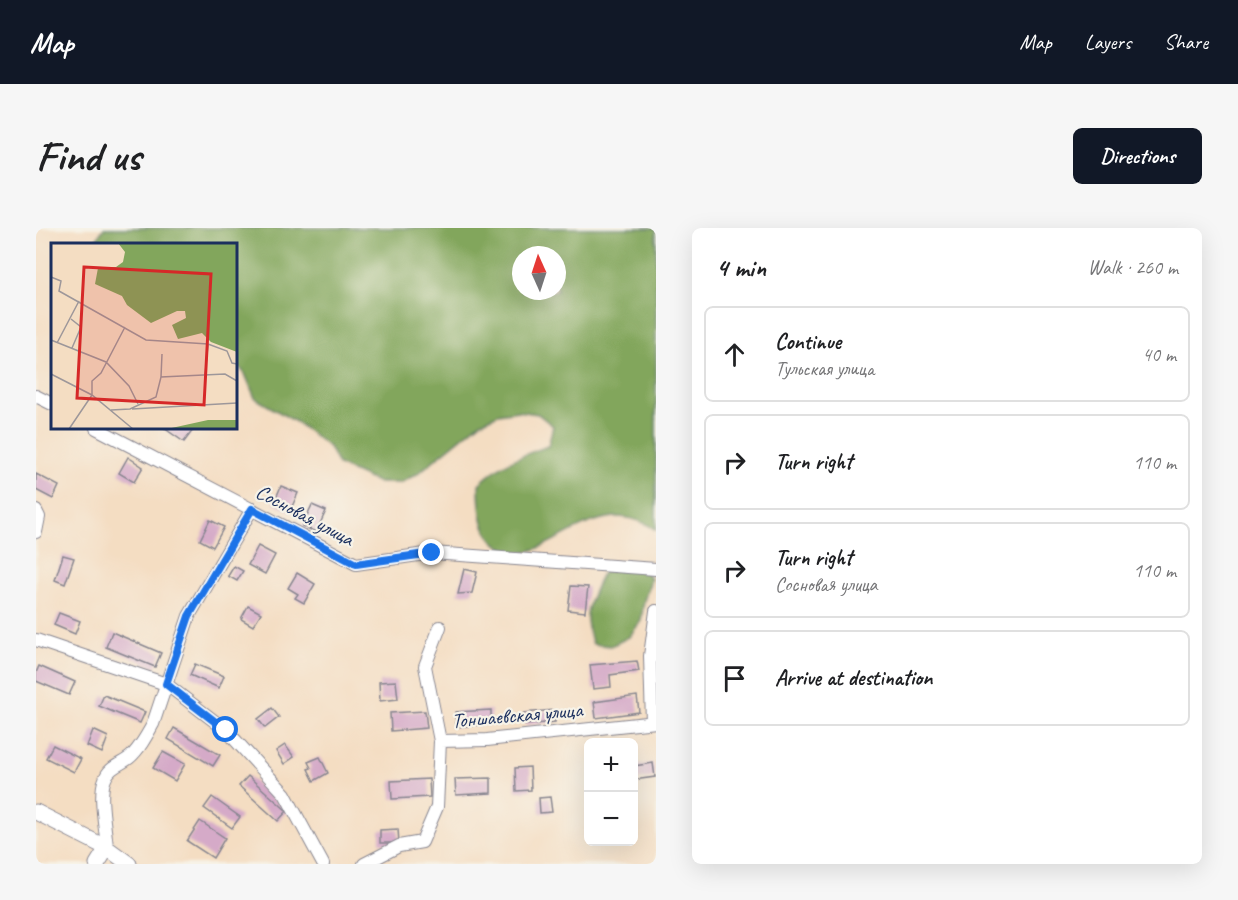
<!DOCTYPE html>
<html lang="en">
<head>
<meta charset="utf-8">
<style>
  :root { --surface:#fff; --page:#f6f6f6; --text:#202124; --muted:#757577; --line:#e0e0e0; --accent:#111827 }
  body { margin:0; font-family:Caveat,sans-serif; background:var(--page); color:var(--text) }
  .controls { position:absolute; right:18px; bottom:18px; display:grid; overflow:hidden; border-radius:9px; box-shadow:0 6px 24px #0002 }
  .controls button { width:54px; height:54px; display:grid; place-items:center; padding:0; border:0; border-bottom:2px solid var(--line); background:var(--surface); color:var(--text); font:30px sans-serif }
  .compass { position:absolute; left:476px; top:18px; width:54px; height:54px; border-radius:50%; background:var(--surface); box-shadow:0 6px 24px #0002; rotate:357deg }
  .stop { position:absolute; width:18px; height:18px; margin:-14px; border:4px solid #1a73e8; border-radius:50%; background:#fff }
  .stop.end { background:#1a73e8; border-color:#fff; box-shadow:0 2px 6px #0008 }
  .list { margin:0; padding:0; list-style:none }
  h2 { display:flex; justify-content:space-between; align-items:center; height:78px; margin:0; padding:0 24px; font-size:26px }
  h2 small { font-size:20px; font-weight:400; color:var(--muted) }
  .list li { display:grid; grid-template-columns:39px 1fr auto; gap:18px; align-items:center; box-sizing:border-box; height:96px; margin:0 12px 12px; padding:0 12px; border:2px solid var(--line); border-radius:9px }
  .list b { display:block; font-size:22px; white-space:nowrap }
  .list p { margin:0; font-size:20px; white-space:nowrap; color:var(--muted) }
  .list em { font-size:20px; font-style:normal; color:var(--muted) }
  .icon { flex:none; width:33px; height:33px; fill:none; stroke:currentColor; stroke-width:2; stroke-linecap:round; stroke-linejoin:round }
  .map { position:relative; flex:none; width:620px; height:636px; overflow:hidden; border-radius:9px }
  header { display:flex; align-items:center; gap:36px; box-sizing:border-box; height:84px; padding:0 30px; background:var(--accent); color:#fff }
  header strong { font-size:28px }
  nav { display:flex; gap:33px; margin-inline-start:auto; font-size:21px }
  .intro { display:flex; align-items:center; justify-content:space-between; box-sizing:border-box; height:144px; padding:0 36px }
  h1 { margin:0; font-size:42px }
  .button { padding:15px 27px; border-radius:9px; background:var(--accent); color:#fff; font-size:21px; font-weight:700 }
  main { display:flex; gap:36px; padding:0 36px }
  aside { flex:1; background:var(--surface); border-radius:9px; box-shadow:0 6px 24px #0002 }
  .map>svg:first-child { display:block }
</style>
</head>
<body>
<header>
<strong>Map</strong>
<nav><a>Map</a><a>Layers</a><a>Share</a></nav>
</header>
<div class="intro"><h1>Find us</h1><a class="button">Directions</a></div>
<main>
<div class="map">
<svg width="620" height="636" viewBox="0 0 620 636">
  <rect width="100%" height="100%" fill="#f7f3e8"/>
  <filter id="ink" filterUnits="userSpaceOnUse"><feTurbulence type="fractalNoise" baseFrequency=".0167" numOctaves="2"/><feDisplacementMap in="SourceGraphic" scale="12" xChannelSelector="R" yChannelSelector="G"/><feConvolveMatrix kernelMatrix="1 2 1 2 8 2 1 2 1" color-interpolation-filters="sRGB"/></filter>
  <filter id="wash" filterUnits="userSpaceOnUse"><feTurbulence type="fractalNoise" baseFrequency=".008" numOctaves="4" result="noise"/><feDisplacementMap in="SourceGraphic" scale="24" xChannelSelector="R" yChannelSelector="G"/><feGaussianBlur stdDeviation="1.35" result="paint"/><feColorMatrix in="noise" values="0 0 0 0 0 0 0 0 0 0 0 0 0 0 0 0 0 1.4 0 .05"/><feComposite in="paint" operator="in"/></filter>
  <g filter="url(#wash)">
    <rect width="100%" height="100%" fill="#f4ddc2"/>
    <g fill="#82a65c" stroke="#4e6a5d" stroke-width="1.5" fill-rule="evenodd">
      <path d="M68,0H620V302C606,292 588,287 572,290C546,294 524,311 500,321C490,325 478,325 469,321C444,309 443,280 443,256C466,234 482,229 512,218L517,198L502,186L482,183L462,186L445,194L381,246L364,255H343L302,237L293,219L260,194L219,170L209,146L200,135V16H57ZM485,27H521V63H485Z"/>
      <path d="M603,335L615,351L608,373L605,393L593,409L575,418L557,416C544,385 554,374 566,345L584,339Z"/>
    </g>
    <g id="blocks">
      <g fill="#d5aac8">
        <path d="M128,200H154L157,202L148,214Z"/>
        <path d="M92,229L107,239L98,254L83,245Z"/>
        <path d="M0,246L23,258L17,271L0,262Z"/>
        <path d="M245,258L262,265L254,283L238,275Z"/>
        <path d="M276,277L290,283L280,304L266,298Z"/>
        <path d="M174,292L188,299L177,319L164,312Z"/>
        <path d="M222,318L239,327L229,346L212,337Z"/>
        <path d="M27,327L38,330L29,356L19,352Z"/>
        <path d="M198,338L207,343L201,353L192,348Z"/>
        <path d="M428,341L441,344L436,365L422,366Z"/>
        <path d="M261,345L279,356L268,375L259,370L262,366L252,360Z"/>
        <path d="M535,358L552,359L549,384L532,382Z"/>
        <path d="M212,378L225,385L217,398L205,391Z"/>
        <path d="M23,385L44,393L39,406L18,397Z"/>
        <path d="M76,404L125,425L119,439L70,419Z"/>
        <path d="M601,433L603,443L574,447L575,459L557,461L554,437Z"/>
        <path d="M159,436L188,448L183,460L154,447Z"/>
        <path d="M3,438L39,454L33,467L0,453V445Z"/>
        <path d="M360,453L362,471L344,473L343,454Z"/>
        <path d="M68,467L109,484L104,495L63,478Z"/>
        <path d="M601,468L603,484L560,490L558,474Z"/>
        <path d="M236,480L243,489L229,500L222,491Z"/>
        <path d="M455,482V496L420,499L419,484Z"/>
        <path d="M518,482L519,494L489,497L488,485Z"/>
        <path d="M389,483L391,500L355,503L354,485Z"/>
        <path d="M138,500L184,527L177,538L132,511Z"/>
        <path d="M57,502L72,509L66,525L51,518Z"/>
        <path d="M17,517L45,531L38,544L10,530Z"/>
        <path d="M249,517L258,529L248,536L240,523Z"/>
        <path d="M127,524L149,536L139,553L117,540Z"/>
        <path d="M284,529L292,545L278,553L272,541L275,540L272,534Z"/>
        <path d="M617,535L619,549L598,552V538Z"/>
        <path d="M494,539L495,562L480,563L479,540Z"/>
        <path d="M212,548L251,583L242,593L203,558Z"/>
        <path d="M455,550V565L420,567L419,551Z"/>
        <path d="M393,551L394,569L356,571L355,553Z"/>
        <path d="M176,569L204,589L196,600L168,580Z"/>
        <path d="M514,569L516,584L504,585L503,570Z"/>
        <path d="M164,593L189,610L177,630L151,613Z"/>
        <path d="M362,601L363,615H344V602Z"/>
      </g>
    </g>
  </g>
  <g filter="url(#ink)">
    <use href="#blocks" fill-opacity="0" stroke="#888690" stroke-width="1.5"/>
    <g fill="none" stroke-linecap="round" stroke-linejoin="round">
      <defs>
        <g id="minor">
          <path d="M0,168L16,176"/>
          <path d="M60,200L320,336L396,325L620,341"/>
          <path d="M0,283L3,289L0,304"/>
          <path d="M0,412L130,456L190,502L249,566L287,636"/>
          <path d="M616,494L614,428L620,383"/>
          <path d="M404,513L389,438L404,399"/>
          <path d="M71,620C70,602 62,567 69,551C73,539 84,537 93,530C103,522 111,507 117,496L153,388L216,281"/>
          <path d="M328,636L363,618L386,614L401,579L404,513L451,512L620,494"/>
        </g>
        <g id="major">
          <path d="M0,584L71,620L93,636"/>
          <path d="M61,636L71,620"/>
        </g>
      </defs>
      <use href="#minor" stroke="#888690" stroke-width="14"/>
      <use href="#major" stroke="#888690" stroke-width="17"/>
      <use href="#minor" stroke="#fff" stroke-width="12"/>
      <use href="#major" stroke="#fff" stroke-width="15"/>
    </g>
  </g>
  <g fill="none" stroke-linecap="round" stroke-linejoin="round" filter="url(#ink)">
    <path stroke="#1a73e8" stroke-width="8" d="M190,502L130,456L153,388L216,281L320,336L396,325"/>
  </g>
  <g text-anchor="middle" stroke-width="4.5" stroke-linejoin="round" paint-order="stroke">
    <g font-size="21" fill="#1b2f5e" stroke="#f7f3e8">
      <text transform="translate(269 287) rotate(28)" y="7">Сосновая улица</text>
      <text transform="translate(481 487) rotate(-5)" y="7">Тоншаевская улица</text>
    </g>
  </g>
  <g transform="translate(15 15)">
    <rect width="186" height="186" fill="#f4ddc2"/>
    <path d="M67,0H186V109L160,99L151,90L127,96L121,82L135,75L134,68H126L100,80L76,62L71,53L44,41L47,25L65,24L72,19L74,9ZM157,177H186V186H116Z" fill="#82a65c"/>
    <path fill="none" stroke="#9d979a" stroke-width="1.5" d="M0,34L10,38L8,48L95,97L157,101L176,108L181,120L186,121M20,76L30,84L21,105M0,97L55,119L78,143L87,161M6,100L28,58M0,131L41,152L82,186M154,132L157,102M110,134L111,111M41,152V138L50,130L74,84M81,166L186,160M60,167L79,166L105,154L110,134L174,131L186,138M18,186L41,152"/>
    <path fill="#d62828" fill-opacity="0.15" stroke="#d62828" stroke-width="3" d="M33,24L160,31L153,162L26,155Z"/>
    <rect width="186" height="186" fill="none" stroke="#1b2f5e" stroke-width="3"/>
  </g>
</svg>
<div class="controls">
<button>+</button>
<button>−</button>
</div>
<svg class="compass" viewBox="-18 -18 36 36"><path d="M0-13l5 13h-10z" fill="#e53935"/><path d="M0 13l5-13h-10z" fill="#757577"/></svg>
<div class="stop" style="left:190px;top:502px"></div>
<div class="stop end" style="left:396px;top:325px"></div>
</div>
<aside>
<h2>4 min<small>Walk · 260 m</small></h2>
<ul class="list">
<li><svg class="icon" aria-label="ahead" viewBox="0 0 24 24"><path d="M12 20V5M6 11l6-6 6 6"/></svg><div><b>Continue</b><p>Тульская улица</p></div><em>40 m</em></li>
<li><svg class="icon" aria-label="right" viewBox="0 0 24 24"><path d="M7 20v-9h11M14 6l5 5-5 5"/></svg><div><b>Turn right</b></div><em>110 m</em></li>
<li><svg class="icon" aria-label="right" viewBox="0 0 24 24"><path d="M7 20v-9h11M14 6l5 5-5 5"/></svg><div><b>Turn right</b><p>Сосновая улица</p></div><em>110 m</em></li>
<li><svg class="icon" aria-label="arrive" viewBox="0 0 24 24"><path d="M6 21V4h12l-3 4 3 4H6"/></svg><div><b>Arrive at destination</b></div></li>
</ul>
</aside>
</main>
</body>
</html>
